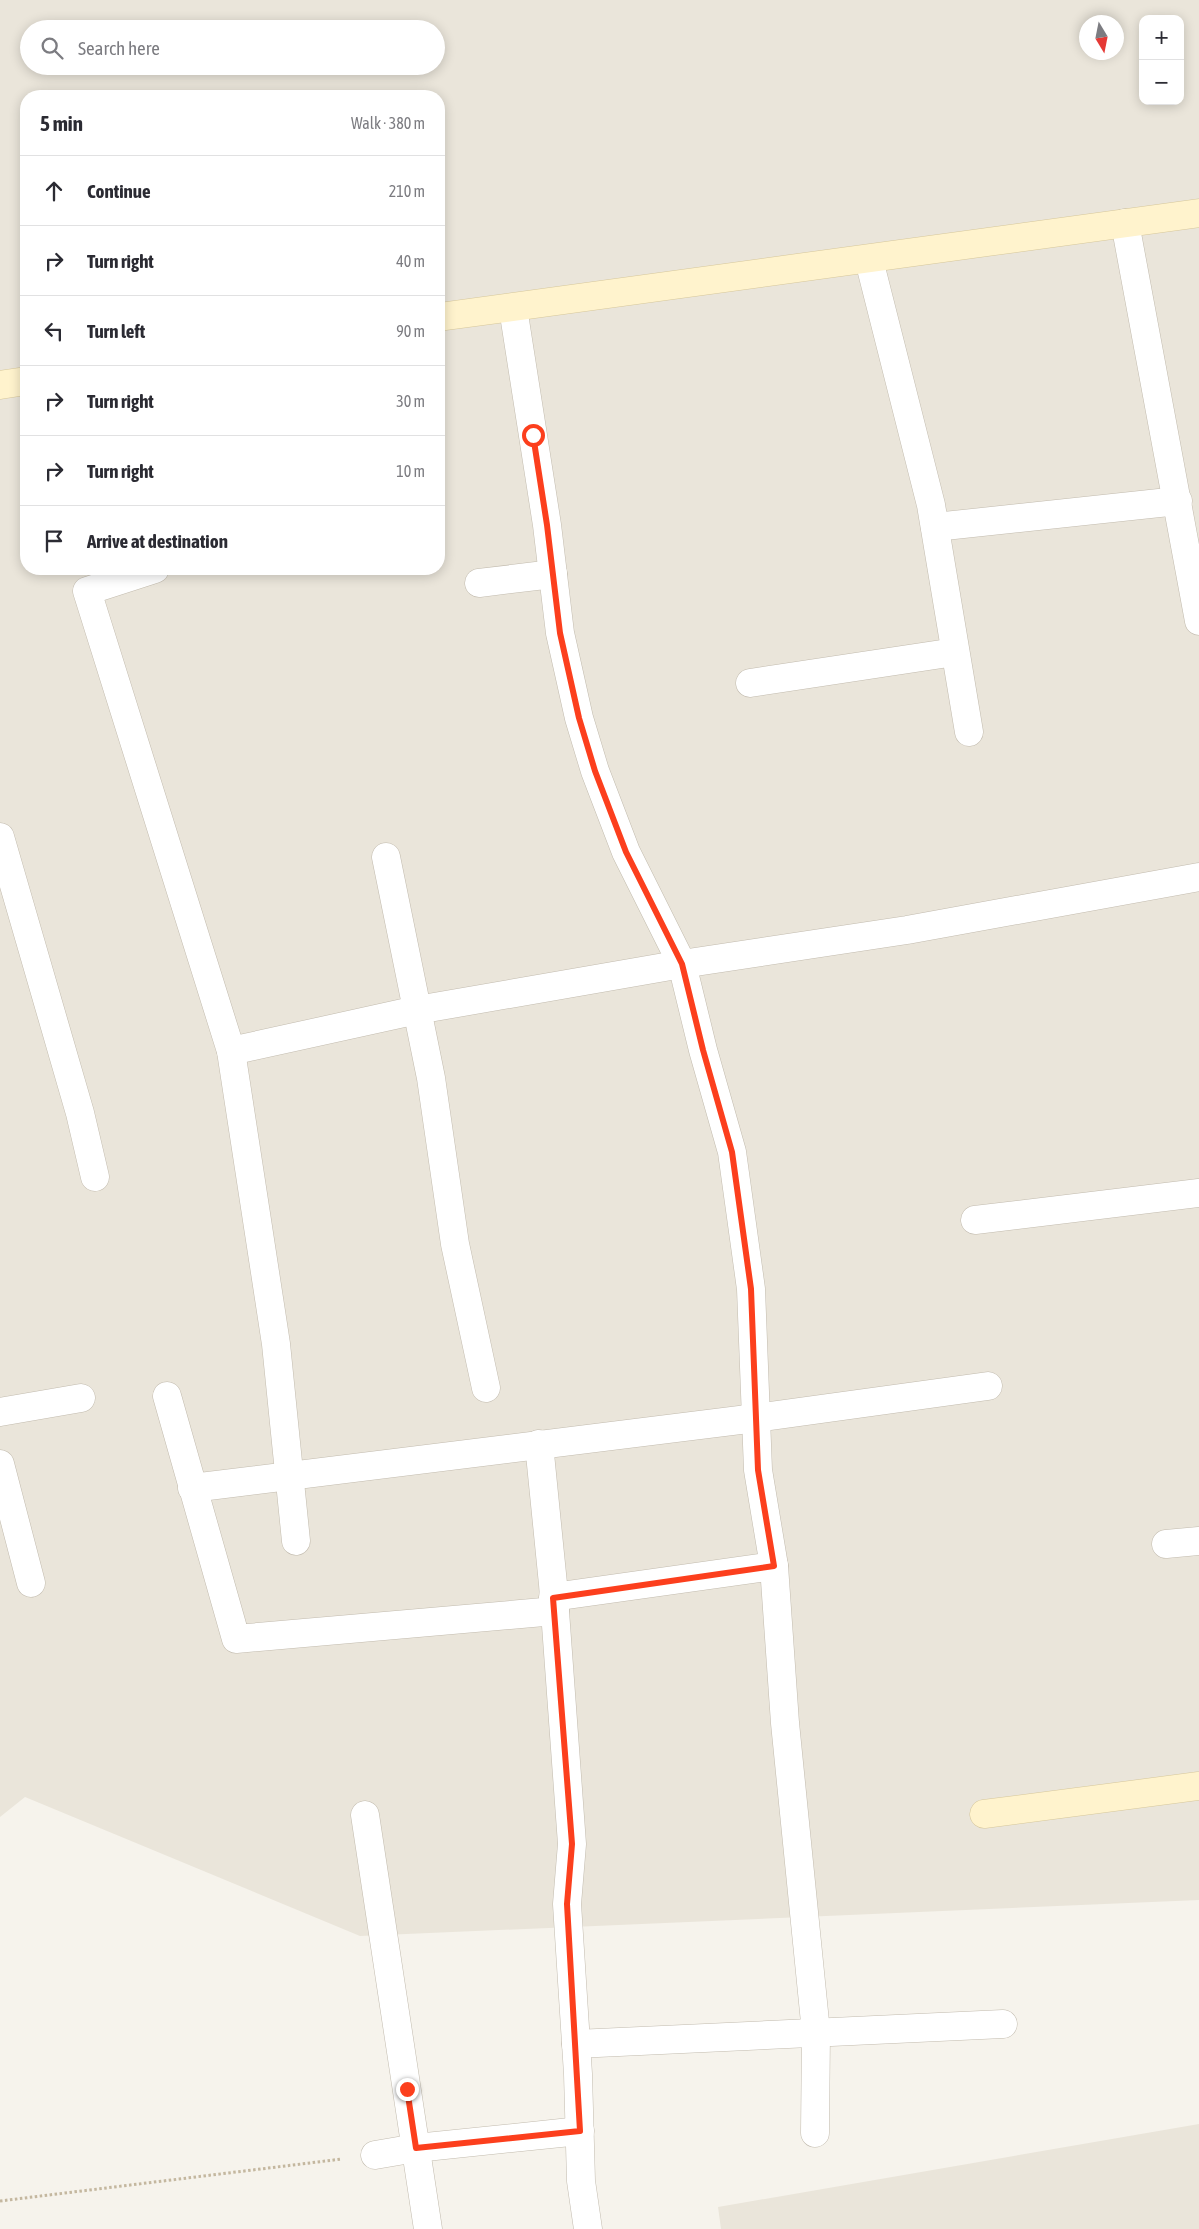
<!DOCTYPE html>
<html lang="en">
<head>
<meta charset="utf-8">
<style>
  :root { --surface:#fff; --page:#f2f2f3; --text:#2b2b33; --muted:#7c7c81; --line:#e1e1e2 }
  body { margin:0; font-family:"Asap Condensed",sans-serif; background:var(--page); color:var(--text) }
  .controls { position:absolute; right:15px; top:15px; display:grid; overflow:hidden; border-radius:10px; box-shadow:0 2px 12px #0003 }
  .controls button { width:45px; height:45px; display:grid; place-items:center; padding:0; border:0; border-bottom:1px solid var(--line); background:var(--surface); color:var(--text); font:25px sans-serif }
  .compass { position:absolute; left:1079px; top:15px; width:45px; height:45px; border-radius:50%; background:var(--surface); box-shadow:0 2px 12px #0003; rotate:170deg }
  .stop { position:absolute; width:15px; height:15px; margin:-11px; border:4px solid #fc3f1d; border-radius:50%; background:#fff }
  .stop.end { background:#fc3f1d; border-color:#fff; box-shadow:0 1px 5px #0008 }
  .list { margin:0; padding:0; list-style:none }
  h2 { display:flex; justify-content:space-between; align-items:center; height:65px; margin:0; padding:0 20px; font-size:21px }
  h2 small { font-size:16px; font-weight:400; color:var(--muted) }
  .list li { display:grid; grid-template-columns:32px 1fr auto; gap:15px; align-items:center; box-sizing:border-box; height:70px; padding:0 20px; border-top:1px solid var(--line) }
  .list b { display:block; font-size:19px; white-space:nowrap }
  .list em { font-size:16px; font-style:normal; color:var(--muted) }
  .icon { flex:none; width:28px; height:28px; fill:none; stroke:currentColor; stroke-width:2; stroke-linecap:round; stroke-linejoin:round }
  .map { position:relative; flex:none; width:1199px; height:2229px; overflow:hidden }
  .search { position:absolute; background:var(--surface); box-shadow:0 2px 12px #0003; left:20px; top:20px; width:425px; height:55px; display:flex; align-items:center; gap:12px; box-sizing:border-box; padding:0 18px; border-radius:28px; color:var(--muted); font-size:19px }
  .panel { position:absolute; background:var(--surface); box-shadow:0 2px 12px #0003; left:20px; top:90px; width:425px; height:485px; border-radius:20px }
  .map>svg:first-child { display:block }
</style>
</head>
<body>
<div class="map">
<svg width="1199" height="2229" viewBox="0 0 1199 2229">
  <rect width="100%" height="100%" fill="#f6f3ec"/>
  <g fill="#eae5da" fill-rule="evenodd">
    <path d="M0,0H1199V1900L360,1936L25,1797L0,1817ZM1143,19H1180V101H1143ZM1086,22H1116V52H1086ZM29,29H436V66H29ZM26,96H439V569H26Z"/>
    <path d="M1199,2124V2229H721L718,2207Z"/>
  </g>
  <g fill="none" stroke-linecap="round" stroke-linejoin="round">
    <defs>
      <g id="street">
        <path d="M1125,223L1199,621"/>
        <path d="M869,260L931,505L969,732"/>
        <path d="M513,308L547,525L560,633L579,718L595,771L626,852L682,964L703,1050L732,1152L751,1289L758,1470L774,1566L785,1723L816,2032L815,2133"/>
        <path d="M935,527L1178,501"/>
        <path d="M155,569L87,591L231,1051L276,1344L296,1541"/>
        <path d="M479,583L553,574"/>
        <path d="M750,683L955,652"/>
        <path d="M0,837L80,1113L95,1177"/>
        <path d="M386,857L431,1078L455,1244L486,1388"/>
        <path d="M231,1051L417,1010L682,964L907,930L1199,877"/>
        <path d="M975,1220L1199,1193"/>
        <path d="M167,1396L236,1639L555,1611"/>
        <path d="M0,1412L81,1398"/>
        <path d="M539,1444L553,1584L572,1844L567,1904L578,2074L581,2181L588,2229"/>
        <path d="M0,1464L31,1583"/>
        <path d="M192,1488L756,1418L988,1386"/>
        <path d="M1166,1544L1199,1541"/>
        <path d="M553,1597L774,1566"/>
        <path d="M365,1815L428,2229"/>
        <path d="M576,2044L1003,2024"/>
        <path d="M375,2155L416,2148L580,2131"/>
      </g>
      <g id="secondary">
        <path d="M439,317L1199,213"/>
        <path d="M0,385L26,381"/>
        <path d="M984,1814L1199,1786"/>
      </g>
    </defs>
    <use href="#street" stroke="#c2bbae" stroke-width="29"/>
    <use href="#secondary" stroke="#d6c79b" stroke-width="29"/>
    <path stroke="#c4b79f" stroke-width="3" stroke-dasharray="2.5 2.5" stroke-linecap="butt" d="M0,2201L342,2159"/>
    <use href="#street" stroke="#fff" stroke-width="28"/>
    <use href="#secondary" stroke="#fff3cd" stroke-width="28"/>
  </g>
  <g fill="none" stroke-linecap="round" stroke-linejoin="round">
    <path stroke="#fc3f1d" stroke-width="6" d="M407,2089L416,2148L580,2131L567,1904L572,1844L553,1598L774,1566L758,1470L751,1289L732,1152L703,1050L682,964L626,852L595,771L579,718L560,633L547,525L533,435"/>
  </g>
</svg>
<div class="controls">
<button>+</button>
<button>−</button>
</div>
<svg class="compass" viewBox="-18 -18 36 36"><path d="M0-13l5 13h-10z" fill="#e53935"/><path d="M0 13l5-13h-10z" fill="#7c7c81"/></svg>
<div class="stop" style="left:533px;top:435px"></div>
<div class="stop end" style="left:407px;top:2089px"></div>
<div class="search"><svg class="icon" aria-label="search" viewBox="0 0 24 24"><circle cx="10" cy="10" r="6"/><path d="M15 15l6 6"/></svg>Search here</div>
<section class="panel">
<h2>5 min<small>Walk · 380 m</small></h2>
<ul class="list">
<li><svg class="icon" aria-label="ahead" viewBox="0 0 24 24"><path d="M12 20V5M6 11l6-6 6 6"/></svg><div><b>Continue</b></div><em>210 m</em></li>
<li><svg class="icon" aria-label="right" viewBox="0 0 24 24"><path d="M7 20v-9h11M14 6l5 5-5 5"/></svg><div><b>Turn right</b></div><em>40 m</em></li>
<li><svg class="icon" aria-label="left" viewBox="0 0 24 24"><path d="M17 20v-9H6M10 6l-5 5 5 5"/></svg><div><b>Turn left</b></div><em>90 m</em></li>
<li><svg class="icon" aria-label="right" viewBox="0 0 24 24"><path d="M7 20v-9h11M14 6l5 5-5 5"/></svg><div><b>Turn right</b></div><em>30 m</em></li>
<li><svg class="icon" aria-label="right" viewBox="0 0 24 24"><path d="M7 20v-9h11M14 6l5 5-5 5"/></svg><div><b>Turn right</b></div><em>10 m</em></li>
<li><svg class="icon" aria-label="arrive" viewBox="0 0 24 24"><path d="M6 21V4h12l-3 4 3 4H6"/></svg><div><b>Arrive at destination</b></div></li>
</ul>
</section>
</div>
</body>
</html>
